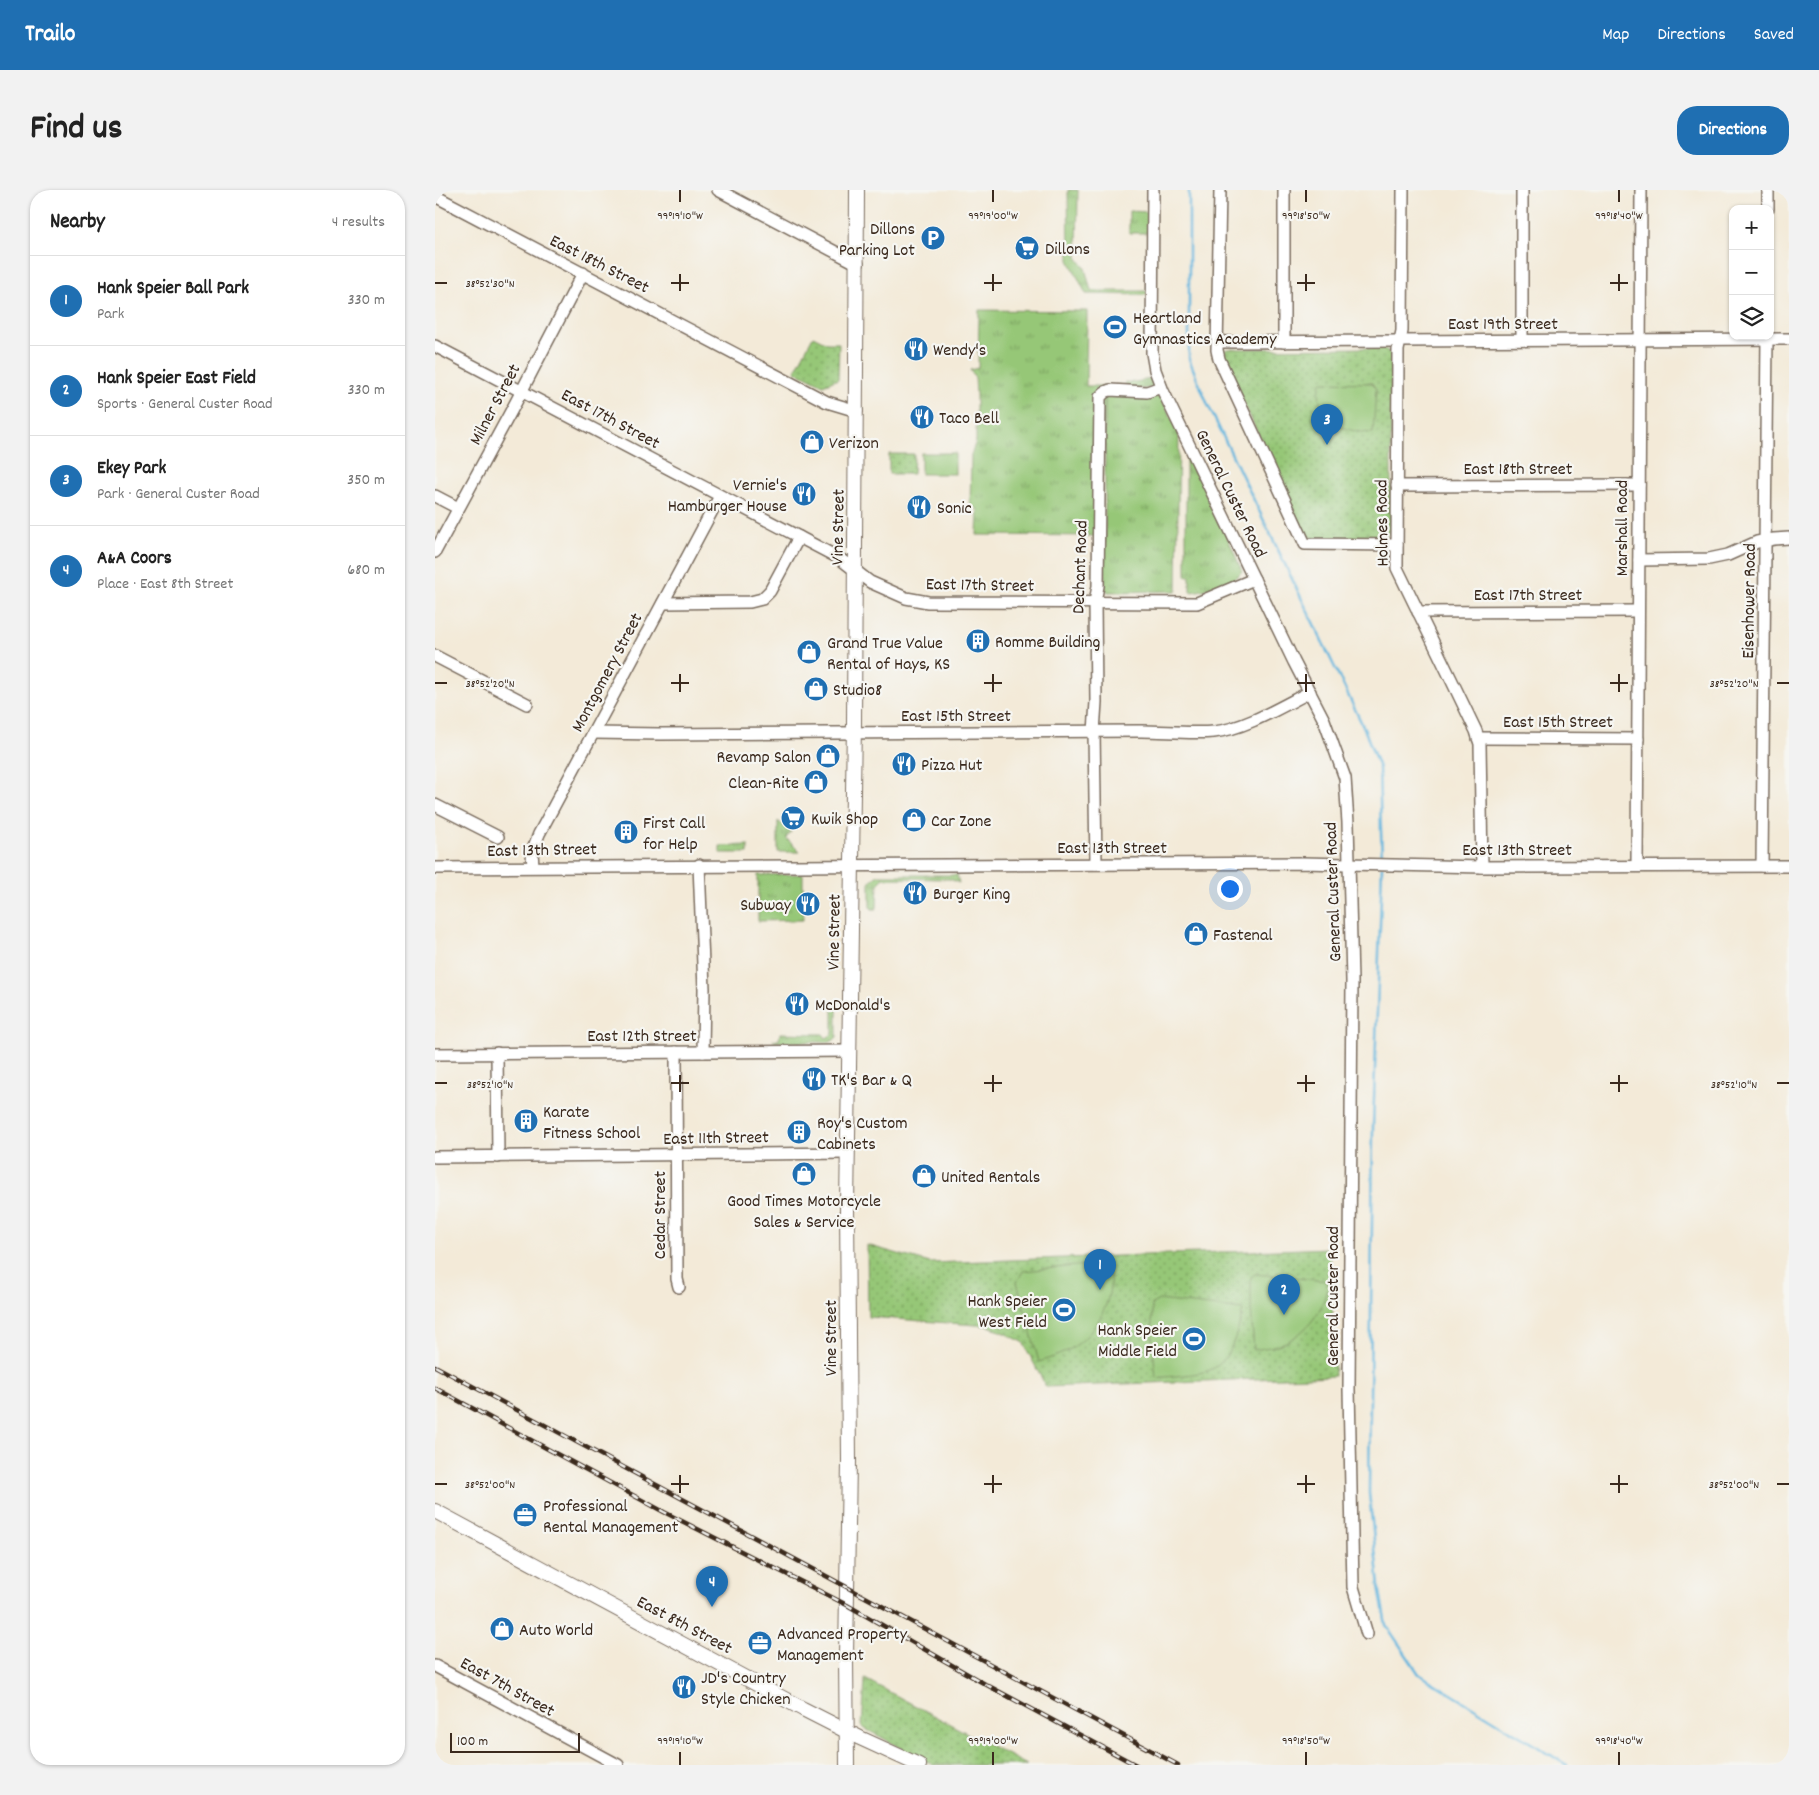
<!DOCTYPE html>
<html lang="en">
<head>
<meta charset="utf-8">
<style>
  :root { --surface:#fff; --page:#f2f2f2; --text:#222; --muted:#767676; --line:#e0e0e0; --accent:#1f6fb2 }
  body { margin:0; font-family:Dekko,sans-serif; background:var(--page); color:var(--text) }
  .controls { position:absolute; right:15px; top:15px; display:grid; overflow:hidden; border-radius:10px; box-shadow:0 1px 4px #0004 }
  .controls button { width:45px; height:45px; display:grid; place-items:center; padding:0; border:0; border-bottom:1px solid var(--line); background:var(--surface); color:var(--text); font:25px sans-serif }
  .scale { position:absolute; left:15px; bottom:12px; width:130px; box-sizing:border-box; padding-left:5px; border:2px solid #3b2a1e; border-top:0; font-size:14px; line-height:18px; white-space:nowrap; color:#3b2a1e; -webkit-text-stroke:4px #f6f6f2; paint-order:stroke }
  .you { position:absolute; left:794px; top:698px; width:18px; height:18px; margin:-12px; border:4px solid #fff; border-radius:50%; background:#1a73e8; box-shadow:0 0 0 8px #1a73e833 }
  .badge { display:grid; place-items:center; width:32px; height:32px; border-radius:50%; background:var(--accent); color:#fff; font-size:16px; font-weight:700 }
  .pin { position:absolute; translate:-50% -41px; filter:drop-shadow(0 1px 2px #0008) }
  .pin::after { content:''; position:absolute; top:26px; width:18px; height:15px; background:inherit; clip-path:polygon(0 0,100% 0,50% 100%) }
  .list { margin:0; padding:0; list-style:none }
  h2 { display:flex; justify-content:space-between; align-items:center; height:65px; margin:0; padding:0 20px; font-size:21px }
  h2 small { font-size:16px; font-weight:400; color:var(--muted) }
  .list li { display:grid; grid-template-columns:32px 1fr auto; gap:15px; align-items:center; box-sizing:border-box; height:90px; padding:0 20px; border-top:1px solid var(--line) }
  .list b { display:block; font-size:19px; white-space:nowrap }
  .list p { margin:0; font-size:16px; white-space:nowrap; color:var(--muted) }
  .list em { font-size:16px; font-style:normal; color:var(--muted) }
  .icon { flex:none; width:28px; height:28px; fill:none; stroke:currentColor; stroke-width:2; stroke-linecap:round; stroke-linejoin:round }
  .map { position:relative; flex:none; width:1354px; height:1575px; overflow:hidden; border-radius:20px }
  header { display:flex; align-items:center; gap:30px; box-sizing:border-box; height:70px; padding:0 25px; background:var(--accent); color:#fff }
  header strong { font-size:24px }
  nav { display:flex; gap:28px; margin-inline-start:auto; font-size:18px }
  .intro { display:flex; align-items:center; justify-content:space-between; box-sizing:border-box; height:120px; padding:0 30px }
  h1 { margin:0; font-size:35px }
  .button { padding:12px 22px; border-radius:20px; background:var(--accent); color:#fff; font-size:18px; font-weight:700 }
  main { display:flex; gap:30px; padding:0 30px }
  aside { flex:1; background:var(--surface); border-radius:20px; box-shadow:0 1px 4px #0004 }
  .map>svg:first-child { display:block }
</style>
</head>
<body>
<header>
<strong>Trailo</strong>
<nav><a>Map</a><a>Directions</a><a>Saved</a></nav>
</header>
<div class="intro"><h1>Find us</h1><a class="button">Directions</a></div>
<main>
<aside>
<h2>Nearby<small>4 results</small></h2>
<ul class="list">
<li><span class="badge">1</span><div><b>Hank Speier Ball Park</b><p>Park</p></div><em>330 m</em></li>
<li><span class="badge">2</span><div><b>Hank Speier East Field</b><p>Sports · General Custer Road</p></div><em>330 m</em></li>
<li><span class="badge">3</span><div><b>Ekey Park</b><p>Park · General Custer Road</p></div><em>350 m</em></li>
<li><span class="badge">4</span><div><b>A&amp;A Coors</b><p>Place · East 8th Street</p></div><em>680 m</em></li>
</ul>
</aside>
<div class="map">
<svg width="1354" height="1575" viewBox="0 0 1354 1575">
  <defs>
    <pattern id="grass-tufts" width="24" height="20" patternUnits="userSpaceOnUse" patternTransform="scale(1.25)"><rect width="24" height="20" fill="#96c777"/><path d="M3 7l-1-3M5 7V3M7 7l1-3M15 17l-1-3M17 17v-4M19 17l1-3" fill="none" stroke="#7ca261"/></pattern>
    <pattern id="park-dots" width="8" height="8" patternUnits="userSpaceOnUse" patternTransform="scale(1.25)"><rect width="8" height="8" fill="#96c777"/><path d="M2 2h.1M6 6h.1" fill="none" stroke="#7ca261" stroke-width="1.8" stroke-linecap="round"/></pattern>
  </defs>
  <rect width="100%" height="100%" fill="#f6f6f2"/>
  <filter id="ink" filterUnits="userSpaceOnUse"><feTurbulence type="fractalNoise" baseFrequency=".02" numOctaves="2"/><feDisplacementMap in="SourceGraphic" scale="10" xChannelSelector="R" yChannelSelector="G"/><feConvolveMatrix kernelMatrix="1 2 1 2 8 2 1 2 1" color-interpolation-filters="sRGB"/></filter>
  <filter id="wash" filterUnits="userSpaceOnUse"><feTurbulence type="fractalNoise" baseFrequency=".0096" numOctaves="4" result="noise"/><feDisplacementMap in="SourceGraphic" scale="20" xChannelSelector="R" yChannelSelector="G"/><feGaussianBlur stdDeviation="1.12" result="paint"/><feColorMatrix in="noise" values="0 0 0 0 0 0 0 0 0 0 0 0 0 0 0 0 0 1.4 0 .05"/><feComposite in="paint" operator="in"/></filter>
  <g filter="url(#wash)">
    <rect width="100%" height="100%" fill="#f3ead8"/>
    <g fill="url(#grass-tufts)" stroke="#68784a">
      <path d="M633,0H643L642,67L650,78L656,101H711L712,105L651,104L634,70Z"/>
      <path d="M694,21L715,22L714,43H694Z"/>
      <path d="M544,120L652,121L651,196H690V192C702,194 712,187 724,190L726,197L670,202L663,346L542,345L543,319L535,318L536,265L541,251V205L540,188L535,180L543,178Z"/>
      <path d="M673,204L725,206L744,242L742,401L673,402L670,399V207Z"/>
      <path d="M754,268L757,270L787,334L807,381C798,394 769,401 755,402V386H751V269Z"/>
      <path d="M343,631L356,642L351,648L365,662H343Z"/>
      <path d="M313,655V663H285V656Z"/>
      <path d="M368,684V730L323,731V685Z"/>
      <path d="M443,685H522L524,693L515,689L449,688L443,694L442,717L441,719H437L435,717V691Z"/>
      <path d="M400,816L402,817V847L399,850L395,852H339L338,850H344L345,843L388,844L391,848L398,844V817Z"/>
    </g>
    <g fill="url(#park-dots)" stroke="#68784a">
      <path d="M378,146L392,153H404L403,189L388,195L360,181Z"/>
      <path d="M948,158L956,163V341L948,348H877L870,345L786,164L792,159Z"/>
      <path d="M454,264H479L478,284H454Z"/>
      <path d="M432,1055L495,1073L895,1058L900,1186L611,1197L588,1152L554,1136L433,1127Z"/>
      <path d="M430,1489L592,1575H498L427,1537Z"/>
    </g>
    <g fill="#96c777" stroke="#68784a">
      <path d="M886,192L937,193L941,199L938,243C906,242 877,229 886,192Z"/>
      <rect x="486" y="263" width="34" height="21"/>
      <path d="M674,1073C674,1081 676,1089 675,1097C673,1119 658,1144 640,1156C629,1164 616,1168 604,1172L582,1092L588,1081Z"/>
      <path d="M820,1084L892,1091C892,1116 875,1139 853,1151C843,1156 830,1158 819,1160L816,1119V1087Z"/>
      <path d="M724,1110L808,1120C804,1137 796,1169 779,1178C768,1185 735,1186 721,1188L717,1147V1114Z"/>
    </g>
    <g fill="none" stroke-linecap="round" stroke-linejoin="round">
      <g stroke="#63b6de" stroke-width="2.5">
        <path d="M754,0V169L773,215L929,538L944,578L947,672"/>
        <path d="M947,677L938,937L934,1303L944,1396L951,1435L984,1484L1132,1575"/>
      </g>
    </g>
  </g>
  <g filter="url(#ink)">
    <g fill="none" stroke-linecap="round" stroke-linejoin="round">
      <defs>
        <g id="minor">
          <path d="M283,0L423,74"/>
          <path d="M718,0L717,163L720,180L728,201L859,472L889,530L910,588L913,633L917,791L914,1199L918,1397L932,1444"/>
          <path d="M785,0L782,160L784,169L870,354L962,355"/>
          <path d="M968,0L967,141L963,160L962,378L1015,487L1041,541L1045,554L1047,677"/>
          <path d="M0,6L392,212L422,221"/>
          <path d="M1333,19V0"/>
          <path d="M1087,150V0"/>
          <path d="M783,152L1354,149"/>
          <path d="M849,152V0"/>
          <path d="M0,156L404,368L435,392L471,408L493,412L762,413L819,389"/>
          <path d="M962,296L1204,295"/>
          <path d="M0,306L23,318"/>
          <path d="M0,362L81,212L148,83"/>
          <path d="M1204,370L1274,369L1293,365L1322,352L1339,349L1354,348"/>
          <path d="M228,413L315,412L327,409L335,401L364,347"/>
          <path d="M983,422L1203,421"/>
          <path d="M0,466L92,514"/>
          <path d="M158,543L225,544L706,541C730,541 754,544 779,542C810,539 847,516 875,502"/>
          <path d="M1043,548L1203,549"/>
          <path d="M0,615L63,647"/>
          <path d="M661,674L659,542L661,512L660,412L663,396L665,207L670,202L675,200L712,202L726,197"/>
          <path d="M264,675L269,799L268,862"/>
          <path d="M98,676L97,662L104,644L285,306"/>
          <path d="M1202,676L1206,0"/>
          <path d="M1327,676L1332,146"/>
          <path d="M0,678L867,673L1047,677L1354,676"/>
          <path d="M241,862L242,1089L244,1097"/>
          <path d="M62,863L63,967"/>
          <path d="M0,864L414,861"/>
          <path d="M0,967L413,963"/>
          <path d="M0,1476L183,1575"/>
        </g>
        <g id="major">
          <path d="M0,1321L368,1519L425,1548L484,1575"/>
          <path d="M412,1575L411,1468L414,1271L412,1016L419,533L422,0"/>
        </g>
      </defs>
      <use href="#minor" stroke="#7b6d5f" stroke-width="14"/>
      <use href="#major" stroke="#7b6d5f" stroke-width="16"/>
      <use href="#minor" stroke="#fff" stroke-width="11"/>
      <use href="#major" stroke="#fff" stroke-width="14"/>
      <defs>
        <g id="rail">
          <path d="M0,1176L743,1575"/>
          <path d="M0,1198L229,1322L412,1415L550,1494L701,1575"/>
        </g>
      </defs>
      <use href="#rail" stroke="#3b2a1e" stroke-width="4.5"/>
      <use href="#rail" stroke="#f6f6f2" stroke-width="2.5" stroke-dasharray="8" stroke-linecap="butt"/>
    </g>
  </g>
  <path fill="none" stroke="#3b2a1e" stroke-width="2" d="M245,0V12M558,0V12M871,0V12M1184,0V12M245,84V101M558,84V101M871,84V101M1184,84V101M0,93H12M236,93H254M549,93H567M862,93H880M1175,93H1193M245,484V502M558,484V502M871,484V502M1184,484V502M0,493H12M236,493H254M549,493H567M862,493H880M1175,493H1193M1342,493H1354M245,885V902M558,885V902M871,885V902M1184,885V902M0,893H12M236,893H254M549,893H567M862,893H880M1175,893H1193M1342,893H1354M245,1285V1303M558,1285V1303M871,1285V1303M1184,1285V1303M0,1294H12M236,1294H254M549,1294H567M862,1294H880M1175,1294H1193M1342,1294H1354M245,1562V1575M558,1562V1575M871,1562V1575M1184,1562V1575"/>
  <defs>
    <symbol id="parking-disc" viewBox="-11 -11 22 22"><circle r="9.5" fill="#1f6fb2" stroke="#f6f6f2"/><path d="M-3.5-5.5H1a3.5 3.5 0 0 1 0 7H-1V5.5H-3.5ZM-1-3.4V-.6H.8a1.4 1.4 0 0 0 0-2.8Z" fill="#fff"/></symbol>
    <symbol id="supermarket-disc" viewBox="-11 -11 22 22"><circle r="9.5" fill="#1f6fb2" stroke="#f6f6f2"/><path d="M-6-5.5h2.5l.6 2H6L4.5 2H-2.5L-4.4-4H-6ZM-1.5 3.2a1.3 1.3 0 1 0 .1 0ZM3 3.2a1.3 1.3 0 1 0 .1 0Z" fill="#fff"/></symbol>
    <symbol id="stadium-disc" viewBox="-11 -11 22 22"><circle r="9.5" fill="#1f6fb2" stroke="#f6f6f2"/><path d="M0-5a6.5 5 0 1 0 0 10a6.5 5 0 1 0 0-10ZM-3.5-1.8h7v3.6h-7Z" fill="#fff"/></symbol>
    <symbol id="restaurant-disc" viewBox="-11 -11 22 22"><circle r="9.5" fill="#1f6fb2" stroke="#f6f6f2"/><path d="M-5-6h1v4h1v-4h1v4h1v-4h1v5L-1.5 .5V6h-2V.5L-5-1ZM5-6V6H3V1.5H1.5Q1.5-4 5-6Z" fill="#fff"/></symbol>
    <symbol id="shop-disc" viewBox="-11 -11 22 22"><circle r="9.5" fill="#1f6fb2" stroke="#f6f6f2"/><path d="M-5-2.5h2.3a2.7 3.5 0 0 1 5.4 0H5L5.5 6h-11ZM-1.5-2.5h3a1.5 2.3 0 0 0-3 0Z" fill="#fff"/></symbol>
    <symbol id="building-disc" viewBox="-11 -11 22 22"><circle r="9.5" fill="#1f6fb2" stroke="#f6f6f2"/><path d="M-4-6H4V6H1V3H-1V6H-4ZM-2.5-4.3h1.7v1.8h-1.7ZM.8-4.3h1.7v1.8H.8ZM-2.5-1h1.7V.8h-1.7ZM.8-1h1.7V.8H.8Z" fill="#fff"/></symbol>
    <symbol id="office-disc" viewBox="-11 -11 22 22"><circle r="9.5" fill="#1f6fb2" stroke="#f6f6f2"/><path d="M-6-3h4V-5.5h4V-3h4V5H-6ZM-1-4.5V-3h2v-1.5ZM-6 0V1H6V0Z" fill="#fff"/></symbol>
  </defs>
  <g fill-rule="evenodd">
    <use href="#parking-disc" x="484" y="34" width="28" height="28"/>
    <use href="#supermarket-disc" x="578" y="44" width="28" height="28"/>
    <use href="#stadium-disc" x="666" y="123" width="28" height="28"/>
    <use href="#restaurant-disc" x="467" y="145" width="28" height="28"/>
    <use href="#restaurant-disc" x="473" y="213" width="28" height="28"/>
    <use href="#shop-disc" x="363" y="238" width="28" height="28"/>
    <use href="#restaurant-disc" x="355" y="290" width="28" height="28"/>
    <use href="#restaurant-disc" x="470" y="303" width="28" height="28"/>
    <use href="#building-disc" x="529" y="437" width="28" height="28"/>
    <use href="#shop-disc" x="360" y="448" width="28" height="28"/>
    <use href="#shop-disc" x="367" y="485" width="28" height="28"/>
    <use href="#shop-disc" x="379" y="552" width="28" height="28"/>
    <use href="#restaurant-disc" x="455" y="560" width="28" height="28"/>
    <use href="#shop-disc" x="367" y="578" width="28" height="28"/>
    <use href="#supermarket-disc" x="344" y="614" width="28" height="28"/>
    <use href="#shop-disc" x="465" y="616" width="28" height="28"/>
    <use href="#building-disc" x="177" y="628" width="28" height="28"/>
    <use href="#restaurant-disc" x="466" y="689" width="28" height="28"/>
    <use href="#restaurant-disc" x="359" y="700" width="28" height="28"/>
    <use href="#shop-disc" x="747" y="730" width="28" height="28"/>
    <use href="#restaurant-disc" x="348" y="800" width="28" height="28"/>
    <use href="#restaurant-disc" x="365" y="875" width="28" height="28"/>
    <use href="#building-disc" x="77" y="917" width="28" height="28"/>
    <use href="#building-disc" x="350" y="928" width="28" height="28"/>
    <use href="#shop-disc" x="355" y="970" width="28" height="28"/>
    <use href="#shop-disc" x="475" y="972" width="28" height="28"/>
    <use href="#stadium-disc" x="615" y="1106" width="28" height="28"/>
    <use href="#stadium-disc" x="745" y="1135" width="28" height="28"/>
    <use href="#office-disc" x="76" y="1311" width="28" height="28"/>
    <use href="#shop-disc" x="53" y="1425" width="28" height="28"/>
    <use href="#office-disc" x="311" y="1439" width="28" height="28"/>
    <use href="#restaurant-disc" x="235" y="1483" width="28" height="28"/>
  </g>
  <g text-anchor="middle" stroke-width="4.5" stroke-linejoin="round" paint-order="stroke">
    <g font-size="18" fill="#3b2a1e" stroke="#f6f6f2" text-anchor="start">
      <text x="480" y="44" text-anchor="end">Dillons<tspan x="480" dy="21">Parking Lot</tspan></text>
      <text x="610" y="64">Dillons</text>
      <text x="698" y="133">Heartland<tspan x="698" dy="21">Gymnastics Academy</tspan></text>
      <text x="498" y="165">Wendy's</text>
      <text x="504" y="233">Taco Bell</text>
      <text x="394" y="258">Verizon</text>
      <text x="352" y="300" text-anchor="end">Vernie's<tspan x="352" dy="21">Hamburger House</tspan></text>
      <text x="502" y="323">Sonic</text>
      <text x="560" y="457">Romme Building</text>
      <text x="392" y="458">Grand True Value<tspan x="392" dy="21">Rental of Hays, KS</tspan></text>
      <text x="398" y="505">Studio8</text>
      <text x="376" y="572" text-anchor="end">Revamp Salon</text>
      <text x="486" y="580">Pizza Hut</text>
      <text x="364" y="598" text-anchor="end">Clean-Rite</text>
      <text x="376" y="634">Kwik Shop</text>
      <text x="496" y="636">Car Zone</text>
      <text x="208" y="638">First Call<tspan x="208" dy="21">for Help</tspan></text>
      <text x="498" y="709">Burger King</text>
      <text x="356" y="720" text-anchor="end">Subway</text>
      <text x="778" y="750">Fastenal</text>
      <text x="380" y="820">McDonald's</text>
      <text x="396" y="895">TK's Bar &amp; Q</text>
      <text x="108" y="927">Karate<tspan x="108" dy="21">Fitness School</tspan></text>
      <text x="382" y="938">Roy's Custom<tspan x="382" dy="21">Cabinets</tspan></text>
      <text x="506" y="992">United Rentals</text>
      <text x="369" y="1016" text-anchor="middle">Good Times Motorcycle<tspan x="369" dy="21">Sales &amp; Service</tspan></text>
      <text x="612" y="1116" text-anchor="end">Hank Speier<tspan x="612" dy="21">West Field</tspan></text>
      <text x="742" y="1145" text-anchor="end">Hank Speier<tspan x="742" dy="21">Middle Field</tspan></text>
      <text x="108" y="1321">Professional<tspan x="108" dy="21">Rental Management</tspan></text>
      <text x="84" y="1445">Auto World</text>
      <text x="342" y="1449">Advanced Property<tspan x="342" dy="21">Management</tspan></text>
      <text x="266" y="1493">JD's Country<tspan x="266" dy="21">Style Chicken</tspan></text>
    </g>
    <g font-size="18" fill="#3b2a1e" stroke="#f6f6f2">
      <text transform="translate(165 73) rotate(27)" y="6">East 18th Street</text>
      <text x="1068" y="139">East 19th Street</text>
      <text transform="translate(59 214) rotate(-62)" y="6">Milner Street</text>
      <text transform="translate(176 228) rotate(28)" y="6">East 17th Street</text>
      <text x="1083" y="284">East 18th Street</text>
      <text transform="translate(797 303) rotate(64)" y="6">General Custer Road</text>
      <text transform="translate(946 333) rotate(-91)" y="6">Holmes Road</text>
      <text transform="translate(402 337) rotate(-89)" y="6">Vine Street</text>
      <text transform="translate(1186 338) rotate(-90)" y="6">Marshall Road</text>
      <text transform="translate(644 377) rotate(-88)" y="6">Dechant Road</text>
      <text transform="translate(545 394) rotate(1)" y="6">East 17th Street</text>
      <text x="1093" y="410">East 17th Street</text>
      <text transform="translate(1313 411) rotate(-89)" y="6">Eisenhower Road</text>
      <text transform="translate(171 482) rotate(-62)" y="6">Montgomery Street</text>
      <text x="521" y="531">East 15th Street</text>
      <text x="1123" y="537">East 15th Street</text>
      <text x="677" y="663">East 13th Street</text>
      <text transform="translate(107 659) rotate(-1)" y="6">East 13th Street</text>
      <text x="1082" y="665">East 13th Street</text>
      <text transform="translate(897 702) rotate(-92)" y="6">General Custer Road</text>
      <text transform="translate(398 742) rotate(-89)" y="6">Vine Street</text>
      <text x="207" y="851">East 12th Street</text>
      <text transform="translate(281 947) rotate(-1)" y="6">East 11th Street</text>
      <text transform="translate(224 1025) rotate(-90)" y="6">Cedar Street</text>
      <text transform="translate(897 1106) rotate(-90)" y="6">General Custer Road</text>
      <text transform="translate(395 1148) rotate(-90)" y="6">Vine Street</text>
      <text transform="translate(250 1434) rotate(28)" y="6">East 8th Street</text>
      <text transform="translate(73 1496) rotate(29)" y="6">East 7th Street</text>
    </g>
  </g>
  <g font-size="12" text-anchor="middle" fill="#3b2a1e" stroke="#f6f6f2" stroke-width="4.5" stroke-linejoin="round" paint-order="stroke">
    <text x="245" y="29">99°19'10"W</text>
    <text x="558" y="29">99°19'00"W</text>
    <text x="871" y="29">99°18'50"W</text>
    <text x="1184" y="29">99°18'40"W</text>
    <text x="55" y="97">38°52'30"N</text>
    <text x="55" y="497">38°52'20"N</text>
    <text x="1299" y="497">38°52'20"N</text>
    <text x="55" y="898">38°52'10"N</text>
    <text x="1299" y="898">38°52'10"N</text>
    <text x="55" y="1298">38°52'00"N</text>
    <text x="1299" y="1298">38°52'00"N</text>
    <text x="245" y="1554">99°19'10"W</text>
    <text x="558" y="1554">99°19'00"W</text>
    <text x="871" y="1554">99°18'50"W</text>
    <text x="1184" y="1554">99°18'40"W</text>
  </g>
</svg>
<div class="controls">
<button>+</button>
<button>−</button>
<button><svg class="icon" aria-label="layers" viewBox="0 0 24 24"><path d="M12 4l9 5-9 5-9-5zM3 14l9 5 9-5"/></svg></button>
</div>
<div class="scale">100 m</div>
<div class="you"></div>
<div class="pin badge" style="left:665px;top:1100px">1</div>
<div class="pin badge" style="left:849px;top:1125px">2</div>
<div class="pin badge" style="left:892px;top:255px">3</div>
<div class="pin badge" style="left:277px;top:1417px">4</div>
</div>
</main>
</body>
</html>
